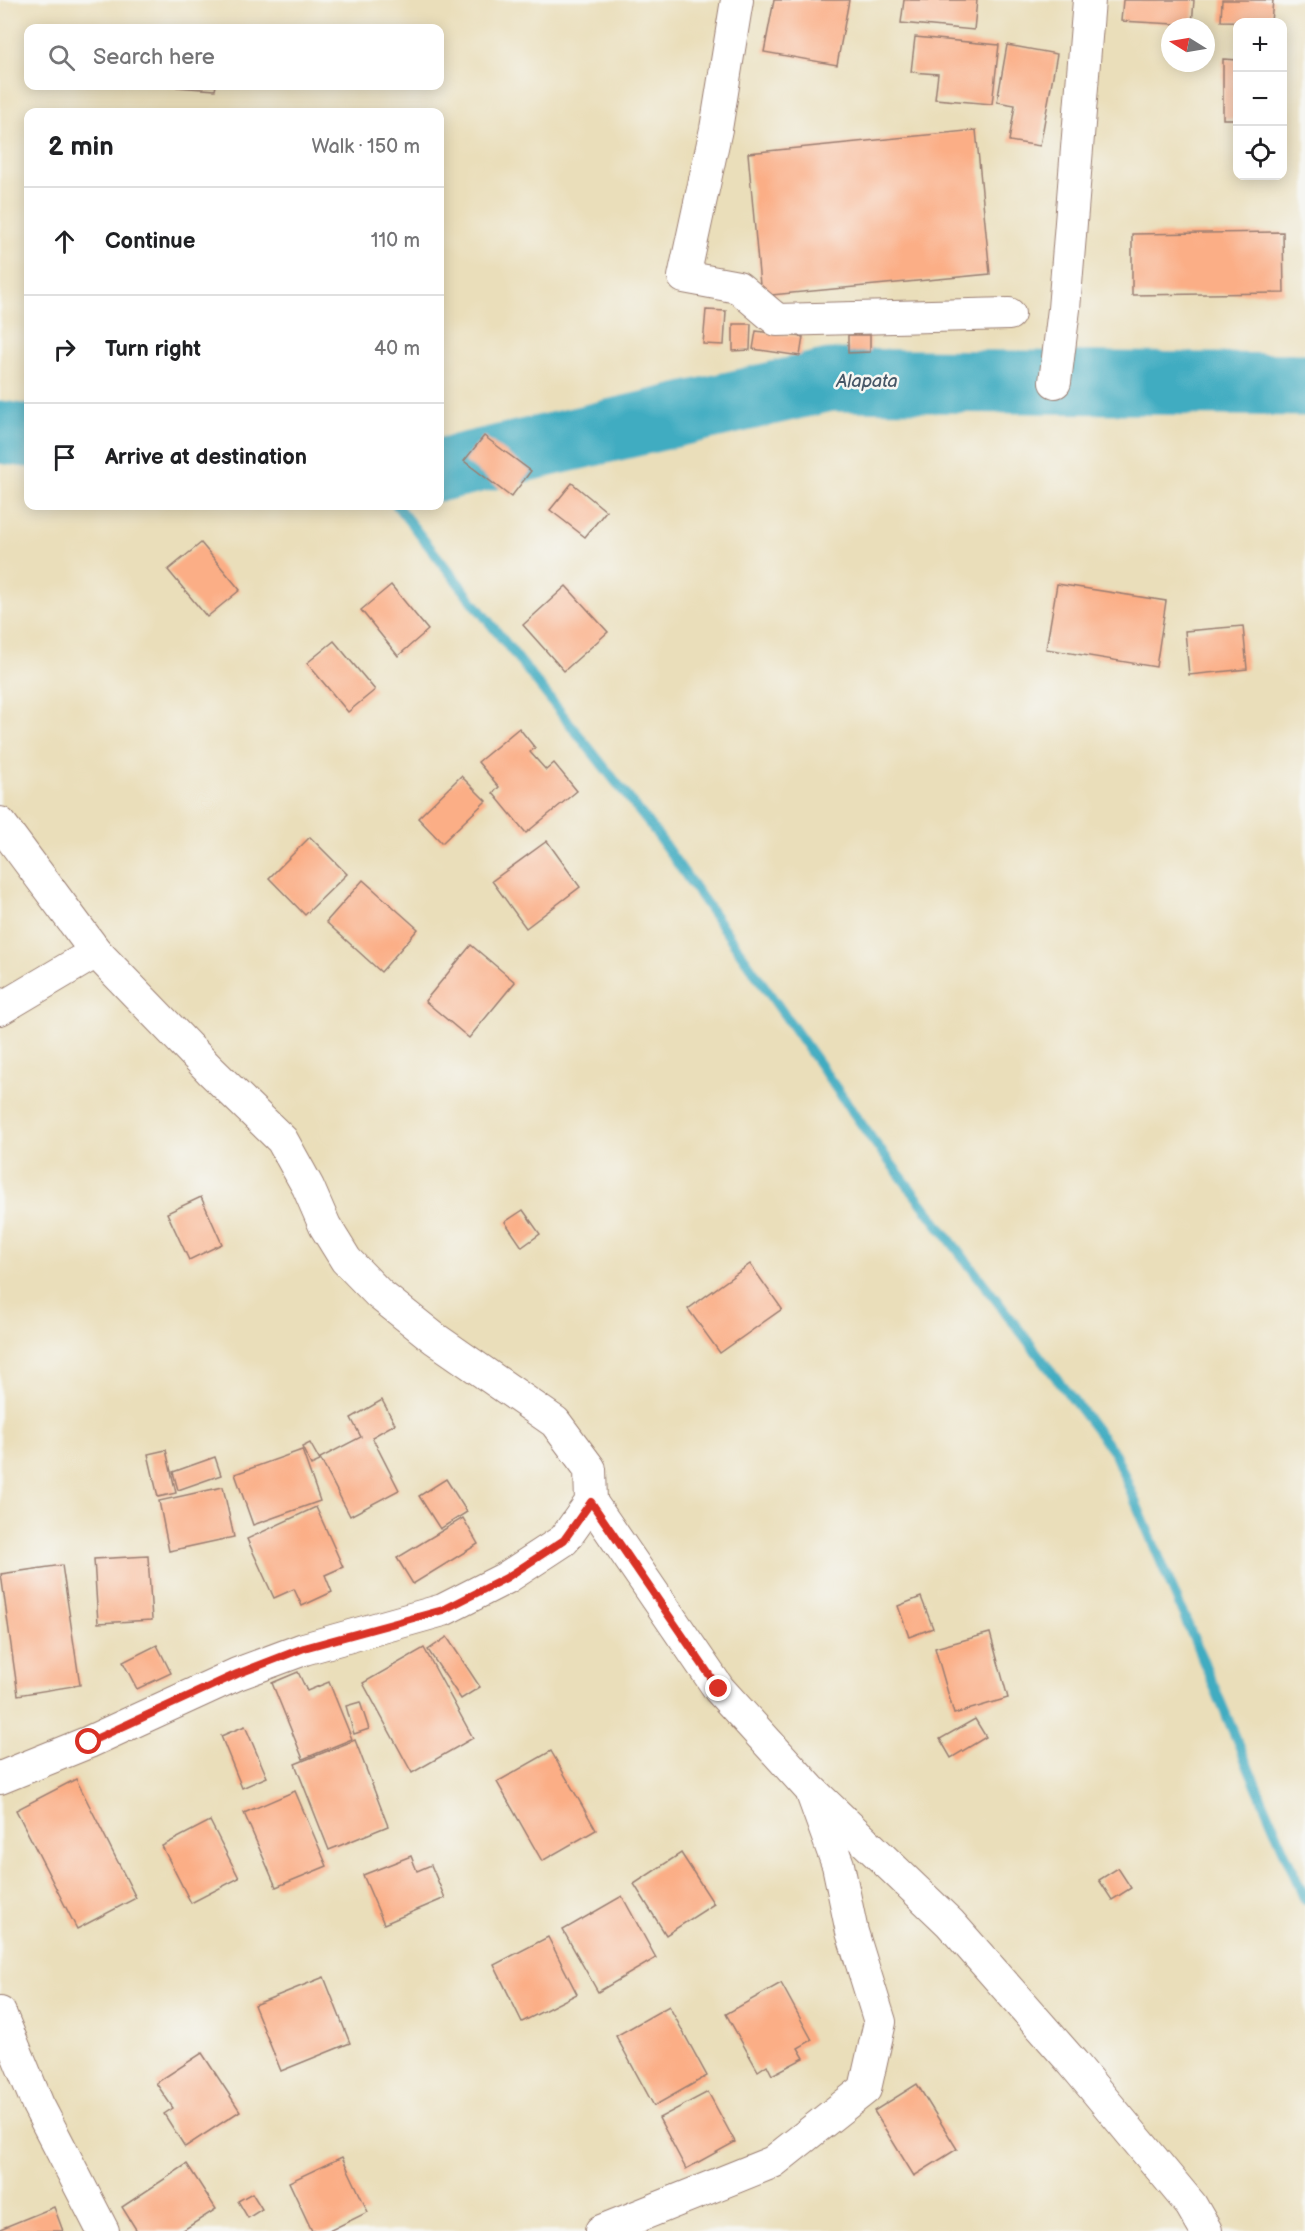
<!DOCTYPE html>
<html lang="en">
<head>
<meta charset="utf-8">
<style>
  :root { --surface:#fff; --page:#f2f2f2; --text:#202124; --muted:#757577; --line:#e0e0e0 }
  body { margin:0; font-family:"Balsamiq Sans",sans-serif; background:var(--page); color:var(--text) }
  .controls { position:absolute; right:18px; top:18px; display:grid; overflow:hidden; border-radius:12px; box-shadow:0 3px 15px #0003 }
  .controls button { width:54px; height:54px; display:grid; place-items:center; padding:0; border:0; border-bottom:2px solid var(--line); background:var(--surface); color:var(--text); font:30px sans-serif }
  .compass { position:absolute; left:1161px; top:18px; width:54px; height:54px; border-radius:50%; background:var(--surface); box-shadow:0 3px 15px #0003; rotate:281deg }
  .stop { position:absolute; width:18px; height:18px; margin:-14px; border:4px solid #d93025; border-radius:50%; background:#fff }
  .stop.end { background:#d93025; border-color:#fff; box-shadow:0 2px 6px #0008 }
  .list { margin:0; padding:0; list-style:none }
  h2 { display:flex; justify-content:space-between; align-items:center; height:78px; margin:0; padding:0 24px; font-size:26px }
  h2 small { font-size:20px; font-weight:400; color:var(--muted) }
  .list li { display:grid; grid-template-columns:39px 1fr auto; gap:18px; align-items:center; box-sizing:border-box; height:108px; padding:0 24px; border-top:2px solid var(--line) }
  .list b { display:block; font-size:22px; white-space:nowrap }
  .list em { font-size:20px; font-style:normal; color:var(--muted) }
  .icon { flex:none; width:33px; height:33px; fill:none; stroke:currentColor; stroke-width:2; stroke-linecap:round; stroke-linejoin:round }
  .map { position:relative; flex:none; width:1305px; height:2231px; overflow:hidden }
  .search { position:absolute; background:var(--surface); box-shadow:0 3px 15px #0003; left:24px; top:24px; width:420px; height:66px; display:flex; align-items:center; gap:15px; box-sizing:border-box; padding:0 21px; border-radius:12px; color:var(--muted); font-size:22px }
  .panel { position:absolute; background:var(--surface); box-shadow:0 3px 15px #0003; left:24px; top:108px; width:420px; height:402px; border-radius:12px }
  .map>svg:first-child { display:block }
</style>
</head>
<body>
<div class="map">
<svg width="1305" height="2231" viewBox="0 0 1305 2231">
  <rect width="100%" height="100%" fill="#f6f6f2"/>
  <filter id="ink" filterUnits="userSpaceOnUse"><feTurbulence type="fractalNoise" baseFrequency=".0167" numOctaves="2"/><feDisplacementMap in="SourceGraphic" scale="12" xChannelSelector="R" yChannelSelector="G"/><feConvolveMatrix kernelMatrix="1 2 1 2 8 2 1 2 1" color-interpolation-filters="sRGB"/></filter>
  <filter id="wash" filterUnits="userSpaceOnUse"><feTurbulence type="fractalNoise" baseFrequency=".008" numOctaves="4" result="noise"/><feDisplacementMap in="SourceGraphic" scale="24" xChannelSelector="R" yChannelSelector="G"/><feGaussianBlur stdDeviation="1.35" result="paint"/><feColorMatrix in="noise" values="0 0 0 0 0 0 0 0 0 0 0 0 0 0 0 0 0 1.4 0 .05"/><feComposite in="paint" operator="in"/></filter>
  <g filter="url(#wash)">
    <rect width="100%" height="100%" fill="#eadeba"/>
    <g fill="none" stroke-linecap="round" stroke-linejoin="round">
      <path stroke="#41acc1" stroke-width="10" d="M397,506L654,830L872,1139L1115,1454L1305,1900"/>
      <g stroke="#41acc1" stroke-width="63">
        <path d="M0,432L28,436"/>
        <path d="M440,470L830,380L1305,385"/>
      </g>
    </g>
    <g id="blocks">
      <g fill="#fbae86">
        <path d="M774,0H849L837,65L764,52Z"/>
        <path d="M904,0H977L974,30L901,23Z"/>
        <path d="M1123,0H1194L1192,25L1121,21Z"/>
        <path d="M1222,0H1273L1271,22L1221,21Z"/>
        <path d="M915,37L999,45L992,104L935,99L938,74L911,72Z"/>
        <path d="M1007,45L1057,54L1040,146L1009,141L1015,105L997,102Z"/>
        <path d="M1223,59L1238,60V119H1223Z"/>
        <path d="M177,86H216L215,90L177,87Z"/>
        <path d="M976,130L990,274L761,296L748,153Z"/>
        <path d="M1283,232L1284,293L1132,295V234Z"/>
        <path d="M706,310L726,311L724,345L703,344Z"/>
        <path d="M733,324H751L750,350L733,351Z"/>
        <path d="M756,331L803,337L800,356L753,349Z"/>
        <path d="M848,335H870V352L848,353Z"/>
        <path d="M484,436L531,471L511,497L464,461Z"/>
        <path d="M572,483L606,511L585,537L550,510Z"/>
        <path d="M201,543L240,590L207,617L168,570Z"/>
        <path d="M1057,584L1166,601L1156,667L1046,649Z"/>
        <path d="M391,585L428,630L398,656L361,610Z"/>
        <path d="M566,586L608,632L564,671L523,625Z"/>
        <path d="M1243,626L1247,669L1189,675L1185,631Z"/>
        <path d="M334,641L375,690L348,712L307,663Z"/>
        <path d="M519,728L535,748L530,752L546,770L554,763L577,791L526,833L493,793L499,787L478,762Z"/>
        <path d="M461,776L486,801L442,843L418,818Z"/>
        <path d="M310,837L347,874L305,915L269,878Z"/>
        <path d="M547,841L580,887L526,928L492,881Z"/>
        <path d="M363,880L418,929L381,972L326,922Z"/>
        <path d="M471,945L515,982L469,1038L425,1001Z"/>
        <path d="M201,1197L222,1244L189,1260L167,1213Z"/>
        <path d="M523,1210L540,1234L522,1247L505,1222Z"/>
        <path d="M750,1264L782,1309L720,1353L688,1309Z"/>
        <path d="M382,1400L395,1424L372,1437L399,1490L350,1516L320,1458L361,1437L351,1418Z"/>
        <path d="M310,1443L320,1461L311,1465L302,1447Z"/>
        <path d="M166,1450L176,1493L158,1497L148,1454Z"/>
        <path d="M302,1450L320,1501L253,1525L235,1474Z"/>
        <path d="M215,1457L221,1475L178,1490L173,1472Z"/>
        <path d="M446,1479L467,1512L440,1529L419,1496Z"/>
        <path d="M223,1487L234,1537L169,1551L159,1501Z"/>
        <path d="M316,1507L343,1567L325,1575L332,1592L302,1606L294,1589L274,1598L247,1539Z"/>
        <path d="M463,1518L478,1544L413,1584L397,1558Z"/>
        <path d="M148,1556L152,1620L98,1623L94,1559Z"/>
        <path d="M62,1565L80,1685L18,1695L1,1574Z"/>
        <path d="M921,1597L933,1628L909,1637L898,1606Z"/>
        <path d="M990,1633L1008,1698L954,1714L935,1648Z"/>
        <path d="M447,1637L480,1687L461,1699L428,1650Z"/>
        <path d="M157,1645L171,1673L137,1689L123,1662Z"/>
        <path d="M424,1648L473,1738L412,1773L363,1683Z"/>
        <path d="M298,1672L307,1691L329,1682L352,1739L303,1759L272,1683Z"/>
        <path d="M360,1702L369,1729L354,1734L346,1706Z"/>
        <path d="M975,1719L986,1737L951,1758L940,1739Z"/>
        <path d="M245,1726L267,1777L242,1788L221,1736Z"/>
        <path d="M355,1740L388,1826L329,1850L295,1764Z"/>
        <path d="M551,1751L596,1830L542,1861L497,1782Z"/>
        <path d="M76,1779L136,1898L77,1929L16,1810Z"/>
        <path d="M295,1791L327,1866L276,1887L244,1813Z"/>
        <path d="M210,1821L239,1878L191,1903L162,1846Z"/>
        <path d="M681,1853L714,1904L666,1935L634,1884Z"/>
        <path d="M411,1856L417,1871L431,1865L445,1898L384,1924L363,1875Z"/>
        <path d="M1118,1868L1131,1888L1112,1900L1099,1880Z"/>
        <path d="M622,1896L656,1958L598,1992L563,1930Z"/>
        <path d="M548,1937L577,1994L522,2022L494,1965Z"/>
        <path d="M324,1977L350,2043L281,2071L254,2005Z"/>
        <path d="M781,1983L812,2040L798,2048L804,2058L772,2075L767,2065L758,2071L726,2014Z"/>
        <path d="M669,2006L707,2076L654,2106L616,2036Z"/>
        <path d="M202,2053L240,2111L185,2147L164,2114L173,2108L156,2083Z"/>
        <path d="M917,2084L957,2149L914,2176L874,2111Z"/>
        <path d="M708,2092L735,2142L686,2169L659,2118Z"/>
        <path d="M342,2157L368,2212L329,2231H312L289,2182Z"/>
        <path d="M187,2164L216,2209L182,2231H137L122,2207Z"/>
        <path d="M252,2193L262,2209L248,2218L238,2201Z"/>
        <path d="M54,2207L63,2231H0V2229Z"/>
      </g>
    </g>
  </g>
  <g filter="url(#ink)">
    <use href="#blocks" fill-opacity="0" stroke="#9a7e72" stroke-width="1.5"/>
    <g fill="none" stroke-linecap="round" stroke-linejoin="round">
      <defs>
        <g id="street">
          <path d="M737,0L716,129L684,277L738,287L777,320L1009,314"/>
          <path d="M1055,382L1064,309L1089,0"/>
          <path d="M0,823L96,952L210,1070L282,1140L308,1187L325,1226L346,1260L379,1294L434,1338L555,1422L590,1469L591,1502L564,1540L506,1578L443,1610L304,1649L237,1674L89,1742L0,1778"/>
          <path d="M0,1009L96,952"/>
          <path d="M591,1502L719,1689L810,1789L950,1923L1073,2063L1191,2205L1206,2231"/>
          <path d="M0,2013L38,2105L103,2231"/>
          <path d="M601,2231L773,2162L865,2089L880,2022L852,1932L838,1865L813,1796"/>
        </g>
      </defs>
      <use href="#street" stroke="#9a7e72" stroke-width="34"/>
      <use href="#street" stroke="#fff" stroke-width="32"/>
    </g>
  </g>
  <g fill="none" stroke-linecap="round" stroke-linejoin="round" filter="url(#ink)">
    <path stroke="#d93025" stroke-width="8" d="M89,1742L237,1674L304,1648L443,1610L506,1578L564,1540L591,1502L719,1689"/>
  </g>
  <g text-anchor="middle" stroke-width="5" stroke-linejoin="round" paint-order="stroke">
    <g font-size="18" font-style="italic" fill="#465767" stroke="#f6f6f2">
      <text x="867" y="387">Alapata</text>
    </g>
  </g>
</svg>
<div class="controls">
<button>+</button>
<button>−</button>
<button><svg class="icon" aria-label="locate" viewBox="0 0 24 24"><circle cx="12" cy="12" r="6"/><path d="M12 2v4M12 18v4M2 12h4M18 12h4"/></svg></button>
</div>
<svg class="compass" viewBox="-18 -18 36 36"><path d="M0-13l5 13h-10z" fill="#e53935"/><path d="M0 13l5-13h-10z" fill="#757577"/></svg>
<div class="stop" style="left:89px;top:1742px"></div>
<div class="stop end" style="left:719px;top:1689px"></div>
<div class="search"><svg class="icon" aria-label="search" viewBox="0 0 24 24"><circle cx="10" cy="10" r="6"/><path d="M15 15l6 6"/></svg>Search here</div>
<section class="panel">
<h2>2 min<small>Walk · 150 m</small></h2>
<ul class="list">
<li><svg class="icon" aria-label="ahead" viewBox="0 0 24 24"><path d="M12 20V5M6 11l6-6 6 6"/></svg><div><b>Continue</b></div><em>110 m</em></li>
<li><svg class="icon" aria-label="right" viewBox="0 0 24 24"><path d="M7 20v-9h11M14 6l5 5-5 5"/></svg><div><b>Turn right</b></div><em>40 m</em></li>
<li><svg class="icon" aria-label="arrive" viewBox="0 0 24 24"><path d="M6 21V4h12l-3 4 3 4H6"/></svg><div><b>Arrive at destination</b></div></li>
</ul>
</section>
</div>
</body>
</html>
